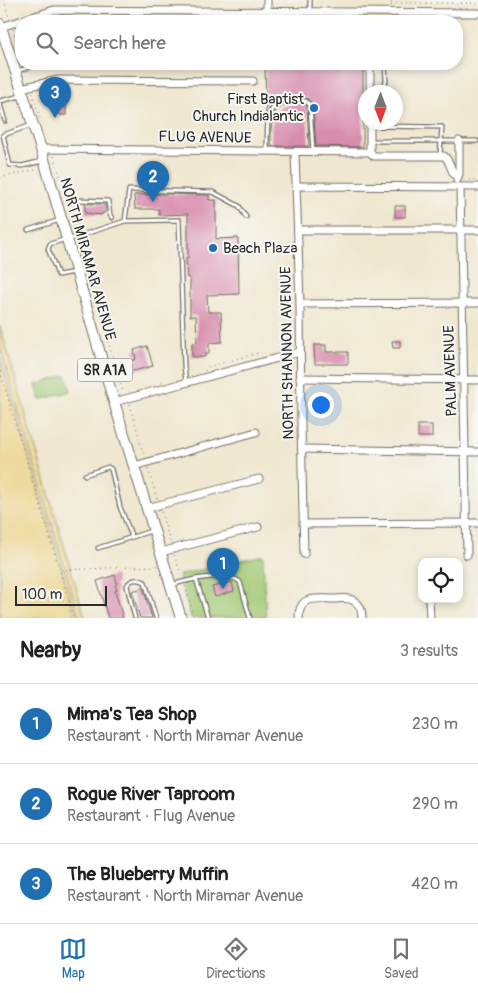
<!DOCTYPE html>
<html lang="en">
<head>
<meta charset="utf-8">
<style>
  :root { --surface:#fff; --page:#f6f6f6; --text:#202124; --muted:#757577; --line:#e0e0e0; --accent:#1f6fb2 }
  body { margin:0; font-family:Pangolin,sans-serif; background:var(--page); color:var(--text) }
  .controls { position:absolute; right:15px; bottom:15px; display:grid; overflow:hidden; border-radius:10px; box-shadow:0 2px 8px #0003 }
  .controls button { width:45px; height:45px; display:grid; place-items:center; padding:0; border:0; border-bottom:1px solid var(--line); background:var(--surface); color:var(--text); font:25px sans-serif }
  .compass { position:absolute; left:358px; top:85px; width:45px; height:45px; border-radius:50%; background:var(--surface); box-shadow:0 2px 8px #0003; rotate:180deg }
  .scale { position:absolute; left:15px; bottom:12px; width:92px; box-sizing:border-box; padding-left:5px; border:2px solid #2b2b2b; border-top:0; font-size:14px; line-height:18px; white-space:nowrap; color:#2b2b2b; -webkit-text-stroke:4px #f6f6f2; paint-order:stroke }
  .you { position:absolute; left:320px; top:404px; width:18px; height:18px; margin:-12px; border:4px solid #fff; border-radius:50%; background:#1a73e8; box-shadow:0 0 0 8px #1a73e833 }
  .badge { display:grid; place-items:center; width:32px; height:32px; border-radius:50%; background:var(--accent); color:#fff; font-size:16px; font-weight:700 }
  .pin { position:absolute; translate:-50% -41px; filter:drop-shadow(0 1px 2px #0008) }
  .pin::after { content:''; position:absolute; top:26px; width:18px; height:15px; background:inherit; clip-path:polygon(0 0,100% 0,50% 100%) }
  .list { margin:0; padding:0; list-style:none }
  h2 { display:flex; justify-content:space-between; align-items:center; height:65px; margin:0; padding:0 20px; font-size:21px }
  h2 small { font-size:16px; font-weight:400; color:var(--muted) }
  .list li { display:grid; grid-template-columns:32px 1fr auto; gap:15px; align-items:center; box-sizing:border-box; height:80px; padding:0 20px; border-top:1px solid var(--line) }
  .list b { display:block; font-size:19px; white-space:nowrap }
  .list p { margin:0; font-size:16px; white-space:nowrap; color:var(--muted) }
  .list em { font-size:16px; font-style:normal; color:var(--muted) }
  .icon { flex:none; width:28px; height:28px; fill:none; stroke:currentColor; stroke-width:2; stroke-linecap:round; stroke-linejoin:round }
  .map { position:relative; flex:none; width:478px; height:618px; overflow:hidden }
  .search { position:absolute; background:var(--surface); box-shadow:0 2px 8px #0003; left:15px; right:15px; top:15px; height:55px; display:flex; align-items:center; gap:12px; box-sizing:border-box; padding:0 18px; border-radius:20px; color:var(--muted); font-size:19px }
  .sheet { height:305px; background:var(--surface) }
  nav { display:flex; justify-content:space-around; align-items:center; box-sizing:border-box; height:70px; border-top:1px solid var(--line); background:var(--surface); font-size:14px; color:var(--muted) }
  nav a { display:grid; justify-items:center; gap:2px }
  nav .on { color:var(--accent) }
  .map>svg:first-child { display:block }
</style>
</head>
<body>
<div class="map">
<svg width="478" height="618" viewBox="0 0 478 618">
  <rect width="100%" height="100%" fill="#f6f6f2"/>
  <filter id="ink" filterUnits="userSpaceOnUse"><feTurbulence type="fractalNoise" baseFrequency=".02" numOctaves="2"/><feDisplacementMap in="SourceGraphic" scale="10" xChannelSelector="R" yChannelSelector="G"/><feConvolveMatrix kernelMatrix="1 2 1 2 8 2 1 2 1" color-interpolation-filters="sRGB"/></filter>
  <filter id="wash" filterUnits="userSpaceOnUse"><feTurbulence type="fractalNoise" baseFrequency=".0096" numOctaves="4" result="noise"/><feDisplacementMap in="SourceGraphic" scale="20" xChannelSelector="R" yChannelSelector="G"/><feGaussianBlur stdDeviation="1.12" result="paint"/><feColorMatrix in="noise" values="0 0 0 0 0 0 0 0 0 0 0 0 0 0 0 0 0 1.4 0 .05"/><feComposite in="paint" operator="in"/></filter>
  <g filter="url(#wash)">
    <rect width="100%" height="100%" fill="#efe7cf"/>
    <g fill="#a0c771" stroke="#66794e">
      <path d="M66,375L71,391L40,400L36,385Z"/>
      <path d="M263,555L266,618H191L179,575Z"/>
    </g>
    <g fill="#eeda9e" stroke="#8c8264">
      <path d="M0,326L85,618H79L0,347Z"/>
      <path d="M0,357L76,618H1L0,613Z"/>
    </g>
    <g id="blocks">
      <g fill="#d88cae">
        <path d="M265,64H363V147L316,146L313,105L307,98L292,97L281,99L272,104L266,115Z"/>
        <path d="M66,95V115H60L53,96Z"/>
        <path d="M292,104H305L307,107L309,146H271V128L274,113L283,106Z"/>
        <path d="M169,194L209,195V200H216V239L238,238L239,294L207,295L208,312H221L222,342L209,343V354H205V357H192V343H197L196,316H190V278H187L186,258H188V214L159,215V209H135L134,195Z"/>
        <path d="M85,204H105V213H102V215L85,213Z"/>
        <rect x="395" y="206" width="10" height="11"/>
        <path d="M392,341H400V348H393Z"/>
        <path d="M314,345H326V352H348V364H315Z"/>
        <path d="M147,346L153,366L125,373L122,364L136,359L134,350Z"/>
        <rect x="418" y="425" width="14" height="12"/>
        <path d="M115,575L117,583L115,585L117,590L115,591L123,618H108L97,581Z"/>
        <path d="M232,582L234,591L215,597L212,587Z"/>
        <path d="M143,588L152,618H140L132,591Z"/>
      </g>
    </g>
  </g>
  <g filter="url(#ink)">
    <use href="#blocks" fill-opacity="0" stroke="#706d64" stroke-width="1"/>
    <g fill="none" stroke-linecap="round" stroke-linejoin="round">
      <defs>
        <g id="lane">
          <path d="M310,0V12"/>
          <path d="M17,71L30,67L29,64"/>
          <path d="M374,92L383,88L386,81L385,64"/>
          <path d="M0,101L21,96"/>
          <path d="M0,104L5,121"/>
          <path d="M32,125L3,135L10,165L22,166L42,161"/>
          <path d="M371,126L442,127L440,155"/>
          <path d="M371,141H477"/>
          <path d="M267,150C268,116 263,98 306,101L310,105L313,152"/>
          <path d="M78,200L108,201L110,215L112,218"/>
          <path d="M125,221L129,190L213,192L239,206L246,217"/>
          <path d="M28,230L60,220"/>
          <path d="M66,239L50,244L48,249L58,275L75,272"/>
          <path d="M70,239L125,221L179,220L184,366L186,382"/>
          <path d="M85,475L108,467L111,469L120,507L132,537"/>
          <path d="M98,548L151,531"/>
          <path d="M196,579L208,618"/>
          <path d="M172,585C186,580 229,571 240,582L250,618"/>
          <path d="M135,618L127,586C130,578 139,579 145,582L156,618"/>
        </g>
        <g id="street">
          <path d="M267,0V12"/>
          <path d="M1,27L54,10L478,13"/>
          <path d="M20,88L59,80L253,81"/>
          <path d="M370,92V64"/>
          <path d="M41,149L370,152"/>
          <path d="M295,152L300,304L301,427L304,554"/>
          <path d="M370,152L374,156H444C451,161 450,172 457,177"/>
          <path d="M370,152V122"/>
          <path d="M457,180L459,174V141"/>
          <path d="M296,186L478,187"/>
          <path d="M460,187L467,555"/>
          <path d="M298,230H478"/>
          <path d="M300,304L478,303"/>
          <path d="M300,378L478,380"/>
          <path d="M114,402L300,352"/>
          <path d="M302,449L478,452"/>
          <path d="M134,466L256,432"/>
          <path d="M147,508L259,479"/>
          <path d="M303,524L478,523"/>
          <path d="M161,552L258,527"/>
          <path d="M429,599L430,618"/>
          <path d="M299,618C299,594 317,599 334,599C340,599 349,597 354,601C360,604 362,611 362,618"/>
        </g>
        <path id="primary" d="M0,24L41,149L114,402L181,618"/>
      </defs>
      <use href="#lane" stroke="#706d64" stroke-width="5.5"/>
      <use href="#street" stroke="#706d64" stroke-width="9"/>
      <use href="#primary" stroke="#706d64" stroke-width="12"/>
      <g stroke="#706d64" stroke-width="1" stroke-dasharray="1 4" stroke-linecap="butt">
        <path d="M4,0L9,18"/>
        <path d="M391,0V6"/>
        <path d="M391,3H478"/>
        <path d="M13,29L21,58"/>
        <path d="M32,93L40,118"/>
        <path d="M54,156L77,231"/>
        <path d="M0,178L38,169"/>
        <path d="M464,180H478"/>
        <path d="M79,240L123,392"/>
        <path d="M0,371L74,618"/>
        <path d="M205,371L208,367L258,353"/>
        <path d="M162,382L167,381"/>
        <path d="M130,404L144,456"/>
        <path d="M148,469L157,499"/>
        <path d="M161,512L170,542"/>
        <path d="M174,555L182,577"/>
        <path d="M61,570L157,566"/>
        <path d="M185,586L194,618"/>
      </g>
      <use href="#lane" stroke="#fff" stroke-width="3"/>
      <use href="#street" stroke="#fff" stroke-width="7"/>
      <use href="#primary" stroke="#fff" stroke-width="10"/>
    </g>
  </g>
  <g fill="#1f6fb2" stroke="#f6f6f2" stroke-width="2">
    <circle cx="314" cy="108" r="5"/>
    <circle cx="213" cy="248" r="5"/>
  </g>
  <g text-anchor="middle" stroke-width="4" stroke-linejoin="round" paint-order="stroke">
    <rect fill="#f6f6f2" stroke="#686867" stroke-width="1" x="77.5" y="358.5" width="55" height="23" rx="4"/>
    <g font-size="14" font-weight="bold" fill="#2b2b2b">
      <text x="105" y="375">SR A1A</text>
    </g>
    <g font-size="15" fill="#2b2b2b" stroke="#f6f6f2" text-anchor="end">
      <text x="304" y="104">First Baptist<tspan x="304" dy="17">Church Indialantic</tspan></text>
      <text x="223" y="253" text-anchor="start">Beach Plaza</text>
    </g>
    <g font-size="15" fill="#2b2b2b" stroke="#f6f6f2">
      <text transform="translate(205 137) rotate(1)" y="5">FLUG AVENUE</text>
      <text transform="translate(88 259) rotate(74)" y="5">NORTH MIRAMAR AVENUE</text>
      <text transform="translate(287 353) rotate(-91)" y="5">NORTH SHANNON AVENUE</text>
      <text transform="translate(450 371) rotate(-92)" y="5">PALM AVENUE</text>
    </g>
  </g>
</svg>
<div class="controls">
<button><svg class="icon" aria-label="locate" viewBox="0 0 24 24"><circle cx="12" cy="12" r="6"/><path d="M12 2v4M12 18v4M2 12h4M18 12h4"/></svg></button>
</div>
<svg class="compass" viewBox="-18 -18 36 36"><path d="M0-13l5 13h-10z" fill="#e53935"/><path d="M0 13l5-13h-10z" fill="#757577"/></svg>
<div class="scale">100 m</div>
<div class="you"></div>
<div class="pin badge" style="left:223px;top:589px">1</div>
<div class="pin badge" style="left:153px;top:202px">2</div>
<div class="pin badge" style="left:55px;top:118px">3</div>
<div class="search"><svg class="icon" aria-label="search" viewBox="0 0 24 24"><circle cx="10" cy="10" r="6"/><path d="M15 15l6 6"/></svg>Search here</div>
</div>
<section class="sheet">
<h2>Nearby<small>3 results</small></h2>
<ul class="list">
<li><span class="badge">1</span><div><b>Mima's Tea Shop</b><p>Restaurant · North Miramar Avenue</p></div><em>230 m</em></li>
<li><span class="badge">2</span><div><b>Rogue River Taproom</b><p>Restaurant · Flug Avenue</p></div><em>290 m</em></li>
<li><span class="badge">3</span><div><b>The Blueberry Muffin</b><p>Restaurant · North Miramar Avenue</p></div><em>420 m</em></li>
</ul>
</section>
<nav>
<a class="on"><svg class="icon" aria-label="map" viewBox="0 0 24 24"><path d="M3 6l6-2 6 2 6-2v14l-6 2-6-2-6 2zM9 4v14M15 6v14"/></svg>Map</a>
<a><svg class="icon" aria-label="directions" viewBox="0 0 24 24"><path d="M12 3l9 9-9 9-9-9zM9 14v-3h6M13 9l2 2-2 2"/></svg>Directions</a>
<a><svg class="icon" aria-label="saved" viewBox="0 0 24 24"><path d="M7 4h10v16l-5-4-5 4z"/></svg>Saved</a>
</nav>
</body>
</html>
